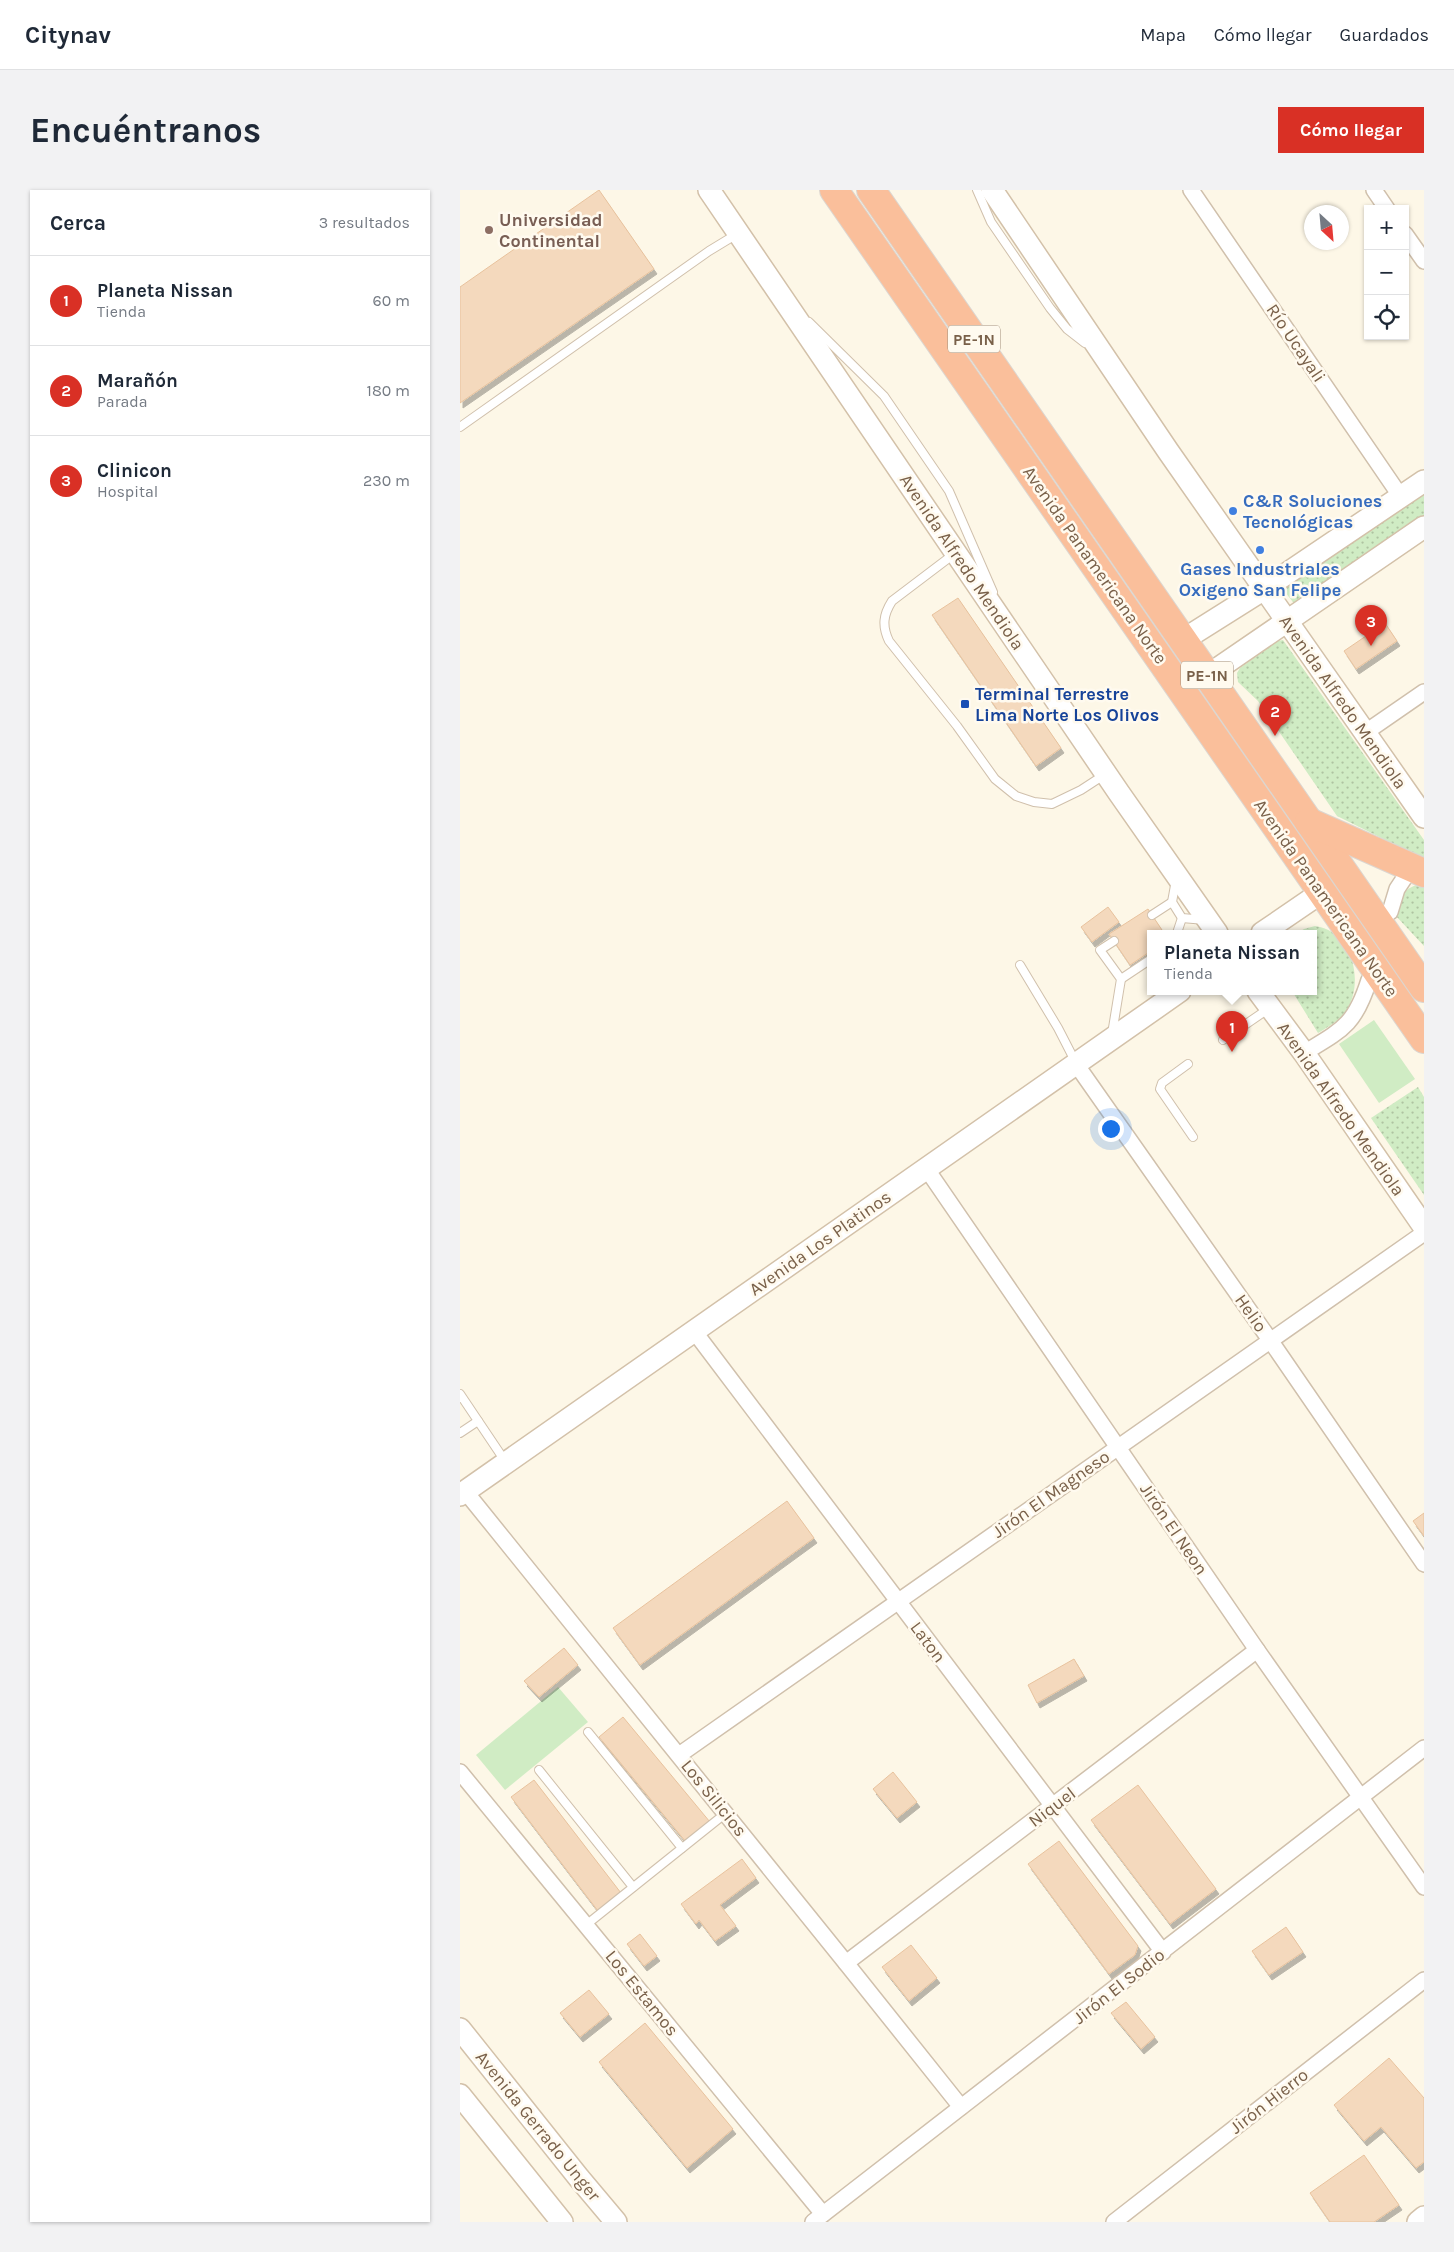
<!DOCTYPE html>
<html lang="es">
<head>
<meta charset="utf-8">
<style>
  :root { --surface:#fff; --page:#f2f2f3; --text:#1f2937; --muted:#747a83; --line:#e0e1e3; --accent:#d93025 }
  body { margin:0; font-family:Karla,sans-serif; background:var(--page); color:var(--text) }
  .controls { position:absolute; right:15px; top:15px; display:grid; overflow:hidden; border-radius:0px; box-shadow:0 1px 4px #0004 }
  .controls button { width:45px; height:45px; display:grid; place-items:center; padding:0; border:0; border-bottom:1px solid var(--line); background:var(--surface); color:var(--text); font:25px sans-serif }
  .compass { position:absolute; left:844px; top:15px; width:45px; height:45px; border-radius:50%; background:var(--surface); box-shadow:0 1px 4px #0004; rotate:154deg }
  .you { position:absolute; left:650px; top:938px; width:18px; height:18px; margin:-12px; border:4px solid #fff; border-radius:50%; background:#1a73e8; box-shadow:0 0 0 8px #1a73e833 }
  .badge { display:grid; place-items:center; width:32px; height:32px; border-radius:50%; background:var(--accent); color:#fff; font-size:16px; font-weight:700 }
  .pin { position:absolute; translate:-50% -41px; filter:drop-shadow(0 1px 2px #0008) }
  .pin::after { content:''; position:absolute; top:26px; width:18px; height:15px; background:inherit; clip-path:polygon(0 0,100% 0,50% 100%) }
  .popup { position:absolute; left:687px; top:740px; width:170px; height:65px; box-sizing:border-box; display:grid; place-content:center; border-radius:0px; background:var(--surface); filter:drop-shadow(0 1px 4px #0005); font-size:16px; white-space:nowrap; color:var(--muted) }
  .popup b { font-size:19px; color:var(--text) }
  .popup::after { content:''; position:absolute; left:50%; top:100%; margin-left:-10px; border:10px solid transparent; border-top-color:var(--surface) }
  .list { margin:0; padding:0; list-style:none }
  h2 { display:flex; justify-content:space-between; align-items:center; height:65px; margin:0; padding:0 20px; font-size:21px }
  h2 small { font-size:16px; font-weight:400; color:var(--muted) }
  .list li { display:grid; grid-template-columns:32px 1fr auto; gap:15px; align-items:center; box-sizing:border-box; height:90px; padding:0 20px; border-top:1px solid var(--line) }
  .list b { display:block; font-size:19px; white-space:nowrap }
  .list p { margin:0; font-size:16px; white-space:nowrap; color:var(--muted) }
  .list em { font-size:16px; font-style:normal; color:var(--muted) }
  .icon { flex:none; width:28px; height:28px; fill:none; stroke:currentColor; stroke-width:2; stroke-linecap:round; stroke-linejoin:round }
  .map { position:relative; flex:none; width:964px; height:2032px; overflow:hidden; border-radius:0px }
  header { display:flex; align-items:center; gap:30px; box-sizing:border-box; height:70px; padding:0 25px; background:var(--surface); border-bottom:1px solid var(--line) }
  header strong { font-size:24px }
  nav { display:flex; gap:28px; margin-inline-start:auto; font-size:18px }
  .intro { display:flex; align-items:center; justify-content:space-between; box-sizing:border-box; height:120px; padding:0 30px }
  h1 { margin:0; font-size:35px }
  .button { padding:12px 22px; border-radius:0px; background:var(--accent); color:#fff; font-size:18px; font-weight:700 }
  main { display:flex; gap:30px; padding:0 30px }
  aside { flex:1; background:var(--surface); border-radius:0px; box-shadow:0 1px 4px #0004 }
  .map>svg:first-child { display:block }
</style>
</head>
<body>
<header>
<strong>Citynav</strong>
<nav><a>Mapa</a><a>Cómo llegar</a><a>Guardados</a></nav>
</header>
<div class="intro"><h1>Encuéntranos</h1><a class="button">Cómo llegar</a></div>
<main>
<aside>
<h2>Cerca<small>3 resultados</small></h2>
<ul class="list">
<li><span class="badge">1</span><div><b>Planeta Nissan</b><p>Tienda</p></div><em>60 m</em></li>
<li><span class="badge">2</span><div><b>Marañón</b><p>Parada</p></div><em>180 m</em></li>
<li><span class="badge">3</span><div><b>Clinicon</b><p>Hospital</p></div><em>230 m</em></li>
</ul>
</aside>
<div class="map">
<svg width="964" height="2032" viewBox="0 0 964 2032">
  <defs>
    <pattern id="grass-dots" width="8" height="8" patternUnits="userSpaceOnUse" patternTransform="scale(1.25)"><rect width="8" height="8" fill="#d0ecc4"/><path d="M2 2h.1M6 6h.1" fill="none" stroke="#aec3a1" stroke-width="1.8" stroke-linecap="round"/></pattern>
    <filter id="shadow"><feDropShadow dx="3" dy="5" stdDeviation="0" flood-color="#0004"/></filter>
  </defs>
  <rect width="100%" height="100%" fill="#fdf7e7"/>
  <g fill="url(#grass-dots)">
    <path d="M964,299V329L837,417L821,397Z"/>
    <path d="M823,450L964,650V669L877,626L798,511L778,492L777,483L780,478L818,451Z"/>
    <path d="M964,694V756L935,725C940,708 944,695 964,694Z"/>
    <path d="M855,736C893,741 905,793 886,821C879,831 868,837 858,843L832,801H853V743H838L844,739Z"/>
    <path d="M958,897L964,907V1005L911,928Z"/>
  </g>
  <g fill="#d0ecc4">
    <path d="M914,830L955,889L919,913L879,854Z"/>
    <path d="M98,1497L128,1532L45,1600L16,1565Z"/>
  </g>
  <g fill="#f4d9bd" stroke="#e8c29d" filter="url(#shadow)">
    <path d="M139,0L194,79L0,213V97Z"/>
    <path d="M498,408L601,558L576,576L472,425Z"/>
    <path d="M925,433L937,451L896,479L884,461Z"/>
    <path d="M648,717L659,732L632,752L621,737Z"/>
    <path d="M688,719L704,743H691V761L670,775L649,744Z"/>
    <path d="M327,1311L354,1348L180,1475L153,1438Z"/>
    <path d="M964,1323V1346L953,1331Z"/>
    <path d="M104,1458L118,1475L79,1507L64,1491Z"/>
    <path d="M614,1469L624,1486L577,1513L568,1495Z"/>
    <path d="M163,1527L250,1632L226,1652L139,1547Z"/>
    <path d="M433,1582L457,1612L437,1628L413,1599Z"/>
    <path d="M74,1590L161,1703L138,1721L51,1607Z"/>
    <path d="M678,1595L756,1699L710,1734L631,1630Z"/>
    <path d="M599,1651L678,1756L675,1765L649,1784L568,1674Z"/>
    <path d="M282,1669L296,1688L260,1715L276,1736L255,1751L239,1730L236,1734L221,1714Z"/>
    <path d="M826,1737L843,1762L809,1785L792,1761Z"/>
    <path d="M180,1744L197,1766L184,1776L167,1754Z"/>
    <path d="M451,1755L477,1788L449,1811L422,1777Z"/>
    <path d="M129,1800L149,1824L120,1847L100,1823Z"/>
    <path d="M666,1812L695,1847L681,1859L651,1823Z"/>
    <path d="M185,1833L273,1939L227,1978L139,1872Z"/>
    <path d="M929,1868L964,1908V1972L956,1978L921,1937L904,1951L874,1915Z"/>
    <path d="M904,1965L939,2015L914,2032H870L850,2003Z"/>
  </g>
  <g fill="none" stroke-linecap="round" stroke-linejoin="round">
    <defs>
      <g id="lane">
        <path d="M517,0L531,32L590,118L607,139L625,153"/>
        <path d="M349,132L424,206L489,301L533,402"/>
        <path d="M0,237L249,61L277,44"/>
        <path d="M494,364L432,411C423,425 422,436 429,451L497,536L535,589L556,606L574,612L592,614L621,600L644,585"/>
        <path d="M716,690L712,712L722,728L745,730"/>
        <path d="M692,725L712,712"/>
        <path d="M717,743L722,728"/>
        <path d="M560,775L598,838L616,873"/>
        <path d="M661,789L691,769"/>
        <path d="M652,844L661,789L640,760L654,751"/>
        <path d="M763,850L808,819"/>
        <path d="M728,874L702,893L700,899L733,947"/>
        <path d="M0,1204L45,1271"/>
        <path d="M0,1243L18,1231"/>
        <path d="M128,1542L222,1658"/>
        <path d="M79,1580L173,1697"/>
        <path d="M126,1735L266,1623"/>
      </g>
      <g id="street">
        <path d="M731,0L941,307"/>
        <path d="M914,0L927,19"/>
        <path d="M945,44L964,71"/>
        <path d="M906,542L964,502"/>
        <path d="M930,722L937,699L951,678"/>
        <path d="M844,863C882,840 895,835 909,790"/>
        <path d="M616,874L810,1150L964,1374"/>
        <path d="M466,978L797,1460L964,1697"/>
        <path d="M234,1141L703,1762"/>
        <path d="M5,1301L386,1773L501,1917"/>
        <path d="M219,1565L964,1043"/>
        <path d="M0,1582L363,2024"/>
        <path d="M386,1773L797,1460"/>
        <path d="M353,2032L964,1558"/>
        <path d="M654,2032L964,1790"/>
      </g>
      <g id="secondary">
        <path d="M249,0L659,603L757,743"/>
        <path d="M532,0L708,261L964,627"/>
        <path d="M723,450L804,399L964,291"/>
        <path d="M747,486L964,337"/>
        <path d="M802,743L862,702"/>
        <path d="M798,801L844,863L964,1037"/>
        <path d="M0,1305L720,801"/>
        <path d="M0,1839L119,1988L156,2032"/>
        <path d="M0,1905L102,2032"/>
        <path d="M958,2032L964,2027"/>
      </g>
      <g id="highway">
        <path d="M374,0L964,849"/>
        <path d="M411,0L964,798"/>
        <path d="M849,632L964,683"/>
      </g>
    </defs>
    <use href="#lane" stroke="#d0c0ac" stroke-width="10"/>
    <use href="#street" stroke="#d0c0ac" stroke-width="18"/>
    <use href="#secondary" stroke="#d3c1a9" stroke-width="24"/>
    <use href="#highway" stroke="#dcd6d0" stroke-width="30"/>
    <use href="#lane" stroke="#fff" stroke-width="8"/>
    <use href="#street" stroke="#fff" stroke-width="15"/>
    <use href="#secondary" stroke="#fff" stroke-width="21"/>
    <use href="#highway" stroke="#fabf9b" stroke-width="28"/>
  </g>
  <circle fill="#8d6e63" stroke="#fffaef" stroke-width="2" cx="29" cy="40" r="5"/>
  <g fill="#3f7fe0" stroke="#fffaef" stroke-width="2">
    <circle cx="773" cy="321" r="5"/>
    <circle cx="800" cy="360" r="5"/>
  </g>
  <rect fill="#1a4fb4" stroke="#fffaef" stroke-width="2" x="500" y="509" width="10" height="10" rx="2.5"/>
  <g text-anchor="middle" stroke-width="5" stroke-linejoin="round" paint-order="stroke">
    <g fill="#fffaef" stroke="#a18e7b" stroke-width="1">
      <rect x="488" y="135.5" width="52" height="27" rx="4"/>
      <rect x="721" y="471.5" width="52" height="27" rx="4"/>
    </g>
    <g font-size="16" font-weight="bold" fill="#796049">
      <text x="514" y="155">PE-1N</text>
      <text x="747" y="491">PE-1N</text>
    </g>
    <g font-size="18" font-weight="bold" fill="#785e54" stroke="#fffaef" text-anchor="start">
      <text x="39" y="36">Universidad<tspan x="39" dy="21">Continental</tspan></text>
    </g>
    <g font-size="18" fill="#796049" stroke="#fffaef">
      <text transform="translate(836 153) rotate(56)" y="6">Río Ucayali</text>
      <text transform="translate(502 372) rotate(56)" y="6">Avenida Alfredo Mendiola</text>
      <text transform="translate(635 375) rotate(55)" y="6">Avenida Panamericana Norte</text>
      <text transform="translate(883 512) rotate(55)" y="6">Avenida Alfredo Mendiola</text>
      <text transform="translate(866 708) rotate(55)" y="6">Avenida Panamericana Norte</text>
      <text transform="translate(881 919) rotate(55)" y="6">Avenida Alfredo Mendiola</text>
      <text transform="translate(360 1053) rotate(-35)" y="6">Avenida Los Platinos</text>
      <text transform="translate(791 1123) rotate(55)" y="6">Helio</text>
      <text transform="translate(591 1304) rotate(-35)" y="6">Jirón El Magneso</text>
      <text transform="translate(714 1339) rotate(56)" y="6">Jirón El Neon</text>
      <text transform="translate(468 1452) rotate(53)" y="6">Laton</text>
      <text transform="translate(254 1608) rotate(51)" y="6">Los Silicios</text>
      <text transform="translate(592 1617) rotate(-37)" y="6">Niquel</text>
      <text transform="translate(659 1796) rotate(-38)" y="6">Jirón El Sodio</text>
      <text transform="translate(182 1803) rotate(51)" y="6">Los Estamos</text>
      <text transform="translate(809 1911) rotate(-38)" y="6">Jirón Hierro</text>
      <text transform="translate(78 1936) rotate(51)" y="6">Avenida Gerrado Unger</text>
    </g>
    <g font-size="18" font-weight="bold" fill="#366cbe" stroke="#fffaef" text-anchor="start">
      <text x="783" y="317">C&amp;R Soluciones<tspan x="783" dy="21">Tecnológicas</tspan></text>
      <text x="800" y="385" text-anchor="middle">Gases Industriales<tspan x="800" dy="21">Oxigeno San Felipe</tspan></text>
    </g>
    <g font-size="18" font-weight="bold" fill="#164399" stroke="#fffaef" text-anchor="start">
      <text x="515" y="510">Terminal Terrestre<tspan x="515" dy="21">Lima Norte Los Olivos</tspan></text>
    </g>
  </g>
</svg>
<div class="controls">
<button>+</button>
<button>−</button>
<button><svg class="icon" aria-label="locate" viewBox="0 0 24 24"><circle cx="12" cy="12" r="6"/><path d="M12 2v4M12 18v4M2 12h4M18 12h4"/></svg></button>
</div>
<svg class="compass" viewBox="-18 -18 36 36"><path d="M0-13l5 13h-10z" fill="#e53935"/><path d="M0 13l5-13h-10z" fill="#747a83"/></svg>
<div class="you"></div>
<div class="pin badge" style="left:772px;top:862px">1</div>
<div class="popup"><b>Planeta Nissan</b>Tienda</div>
<div class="pin badge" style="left:815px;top:546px">2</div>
<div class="pin badge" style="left:911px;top:456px">3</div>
</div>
</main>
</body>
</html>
